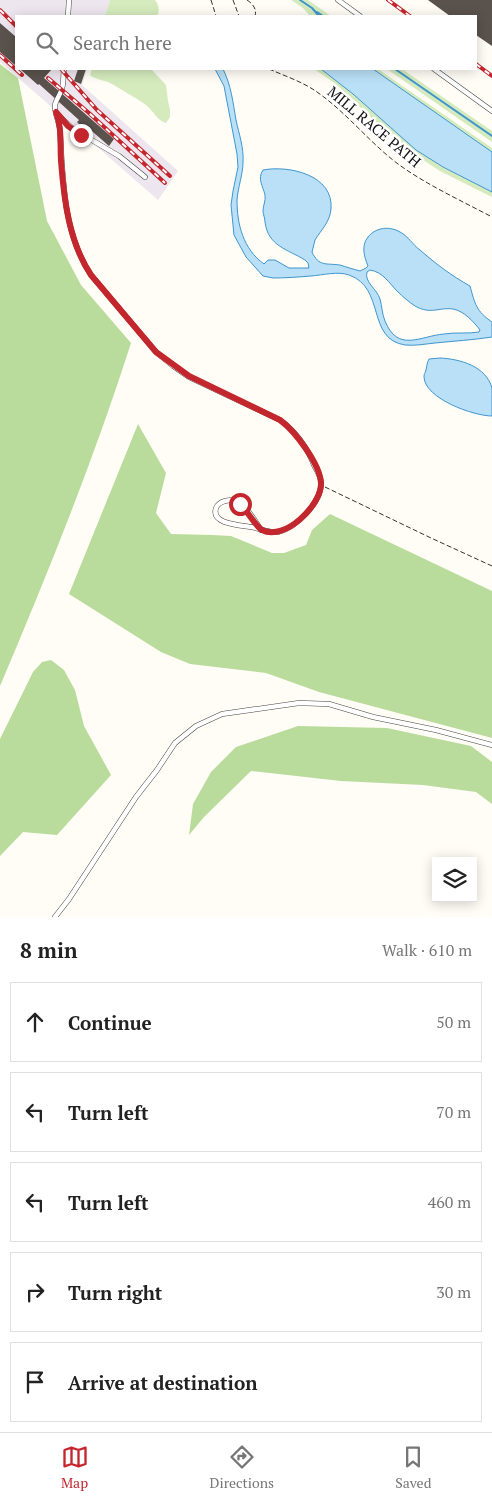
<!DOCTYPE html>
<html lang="en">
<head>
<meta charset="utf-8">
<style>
  :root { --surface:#fff; --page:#f6f6f6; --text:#222; --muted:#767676; --line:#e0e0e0; --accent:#c4262e }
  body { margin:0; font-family:"PT Serif",serif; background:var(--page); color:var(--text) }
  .controls { position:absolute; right:15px; bottom:15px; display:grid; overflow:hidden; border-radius:0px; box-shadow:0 2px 12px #0003 }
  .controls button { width:45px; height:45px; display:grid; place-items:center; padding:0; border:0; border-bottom:1px solid var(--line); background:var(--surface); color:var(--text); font:25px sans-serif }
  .stop { position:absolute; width:15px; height:15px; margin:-11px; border:4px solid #c4262e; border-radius:50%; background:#fff }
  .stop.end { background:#c4262e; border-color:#fff; box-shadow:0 1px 5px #0008 }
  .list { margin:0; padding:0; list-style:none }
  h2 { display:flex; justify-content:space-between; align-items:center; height:65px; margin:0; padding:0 20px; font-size:21px }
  h2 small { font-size:16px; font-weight:400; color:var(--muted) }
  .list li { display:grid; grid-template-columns:32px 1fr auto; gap:15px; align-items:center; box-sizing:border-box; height:80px; margin:0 10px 10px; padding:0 10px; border:1px solid var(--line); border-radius:0px }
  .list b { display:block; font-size:19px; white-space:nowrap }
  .list em { font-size:16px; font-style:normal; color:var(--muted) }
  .icon { flex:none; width:28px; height:28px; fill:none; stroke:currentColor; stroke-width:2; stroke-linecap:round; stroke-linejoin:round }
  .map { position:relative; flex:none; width:492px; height:917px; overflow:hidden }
  .search { position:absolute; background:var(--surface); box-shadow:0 2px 12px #0003; left:15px; right:15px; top:15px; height:55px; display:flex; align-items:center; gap:12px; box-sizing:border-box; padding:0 18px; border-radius:0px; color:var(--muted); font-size:19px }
  .sheet { height:515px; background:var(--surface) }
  nav { display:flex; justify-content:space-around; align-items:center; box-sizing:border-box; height:70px; border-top:1px solid var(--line); background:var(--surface); font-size:14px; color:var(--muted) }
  nav a { display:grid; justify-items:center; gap:2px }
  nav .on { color:var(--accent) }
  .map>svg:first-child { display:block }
</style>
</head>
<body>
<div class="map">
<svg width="492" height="917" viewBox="0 0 492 917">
  <rect width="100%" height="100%" fill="#fffdf5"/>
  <path fill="#eee6ef" d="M0,0H110L105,16H16V69H87L82,85L178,171L158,200L0,62Z"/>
  <g fill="#d5ebbd">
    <path d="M110,0H155C159,4 160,12 157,16H105Z"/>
    <path d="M291,0H308L331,16H310L303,8Z"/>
    <path d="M92,69H151L166,85L168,101L170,110V117L166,123C157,121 153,110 146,105C135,97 123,91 112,84C105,80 96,80 90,75Z"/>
    <path d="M314,69H321L344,86L416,150L443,167L492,192V197L440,171L414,154L382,128L336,84Z"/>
    <path d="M373,69H378L492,148V152Z"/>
    <path d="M387,69H402L492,131V142Z"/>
  </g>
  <g fill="#b9dc9c">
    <path d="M0,64L18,78L47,221L81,285L131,343C94,459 48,573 0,686Z"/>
    <path d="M138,424L166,473L156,513L171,534L212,535L231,536L272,553H284L306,545L312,530L330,514L492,591V738L319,692L266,673L190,664L161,652L69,594Z"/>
    <path d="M51,660L64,670L75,690L84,726L111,775L57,835L23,832L0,856V739L33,672L42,662Z"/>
    <path d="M298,726L387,728L471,746L492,762V804L476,792L423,785L341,781L251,771L204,817L189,835L193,804L211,772L236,747Z"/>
  </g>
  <g fill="#b9e0f7" stroke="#3f96cf" fill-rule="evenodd">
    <path d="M215,69H223C231,85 233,102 236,120C239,134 244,148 243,162C243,174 238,187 237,200C237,224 243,249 264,264L268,260H275L289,268H309L308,263L305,260C287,249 268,246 265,222C265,218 263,214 263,211C263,205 266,201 265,195C263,186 257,179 263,170C289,165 334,175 331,209C330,222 321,230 315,240C314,244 313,248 312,252C319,267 326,263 340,265C346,267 353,269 360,271L366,268L368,266C364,256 361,246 368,237C376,227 390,226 400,232C408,236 413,245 420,250C436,264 452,276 470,286C475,304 476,311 492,322V337C473,340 454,341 435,343C425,344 415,346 405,345C366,339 386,288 349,275C338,271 323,275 311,276C299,277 286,278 273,278L263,276L246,257L234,235L231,205L233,191L238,167L237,154L224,86ZM370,270C383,272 389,283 397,291C403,297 409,302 415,306C431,315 439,307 453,309C464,311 474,322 480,330L479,332C467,334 456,332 444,334C420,336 398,353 385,321C382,314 382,306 380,299C377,289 364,282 367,272Z"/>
    <path d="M321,69H373L492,152V192L443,167L416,150L353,94Z"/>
    <path d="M440,358C460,359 486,366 492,388C492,396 492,407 492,416C474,416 425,399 424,377C424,373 425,374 426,370C427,365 427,363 429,359Z"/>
  </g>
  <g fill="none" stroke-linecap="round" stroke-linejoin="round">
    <g stroke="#3f96cf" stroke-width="2">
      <path d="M300,0L312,8L319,16"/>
      <path d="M317,12L323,16"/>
      <path d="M395,69L492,136"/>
    </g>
  </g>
  <g fill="#5a524d">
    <path d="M428,0H492V46L476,35V16H450Z"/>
    <path d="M0,23L16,37V66L0,52Z"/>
    <path d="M20,69H52L44,78L114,139L109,146L85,125L82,127L77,122L79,120L39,84L38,85Z"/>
    <path d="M78,69H86L81,84L74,81Z"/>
  </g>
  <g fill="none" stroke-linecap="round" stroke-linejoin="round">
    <defs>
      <g id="lane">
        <path d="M338,0L360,16"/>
        <path d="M68,16L69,0"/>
        <path d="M64,69C63,75 64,82 62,88C61,94 56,99 55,105C54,113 60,123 60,131C63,180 63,233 91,275L156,352L173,366L189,377L280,420C295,431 307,447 314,465C317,471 321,476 321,483C322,502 296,528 278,532C270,533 263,530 256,528C246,525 210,526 216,508C217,505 221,502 225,501C242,496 253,518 261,530"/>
        <path d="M434,69L492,111"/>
        <path d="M58,115L73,129L119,156L145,177"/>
        <path d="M55,917L69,899L136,797L157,770L175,743L196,726L222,714L299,703L329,704L373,717L436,730L492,745"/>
      </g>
    </defs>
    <use href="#lane" stroke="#444" stroke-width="5.5"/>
    <g stroke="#333" stroke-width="1" stroke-dasharray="5 2.5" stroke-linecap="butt">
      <path d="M211,0L216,16"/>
      <path d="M233,0L239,16"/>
      <path d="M247,0C253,4 257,9 255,16"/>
      <path d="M269,69C285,76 303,82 317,92C347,113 369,142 398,164C427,185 460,200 492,217"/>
      <path d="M325,487L431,538L492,566"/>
    </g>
    <use href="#lane" stroke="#fff" stroke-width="4.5"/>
    <defs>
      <g id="rail">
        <path d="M388,0L410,16"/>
        <path d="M0,10L16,26"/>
        <path d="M0,55L22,75"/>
        <path d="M476,64L492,76"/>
        <path d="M61,69L97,110L170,176"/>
        <path d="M48,78L89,113L165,183"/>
      </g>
    </defs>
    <use href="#rail" stroke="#c4262e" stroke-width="4"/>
    <use href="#rail" stroke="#fff" stroke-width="2" stroke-dasharray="5.5" stroke-linecap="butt"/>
  </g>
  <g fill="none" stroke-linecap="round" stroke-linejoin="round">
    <path stroke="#c4262e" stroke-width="6" d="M81,135L68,126L56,112C62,128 60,144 61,161C64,200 69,242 91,275L156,352L189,376L280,420C295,431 320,464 321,483C322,504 285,542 262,530C256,527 247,510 240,504"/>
  </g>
  <g text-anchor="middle" stroke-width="5" stroke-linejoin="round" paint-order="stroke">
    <g font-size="15" fill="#111" stroke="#fff">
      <text transform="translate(374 127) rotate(40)" y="5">MILL RACE PATH</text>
    </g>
  </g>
</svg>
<div class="controls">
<button><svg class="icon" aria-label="layers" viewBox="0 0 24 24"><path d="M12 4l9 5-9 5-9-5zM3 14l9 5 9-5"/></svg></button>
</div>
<div class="stop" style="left:240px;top:504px"></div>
<div class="stop end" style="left:81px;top:135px"></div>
<div class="search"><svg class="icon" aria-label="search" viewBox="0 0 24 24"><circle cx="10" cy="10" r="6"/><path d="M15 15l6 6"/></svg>Search here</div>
</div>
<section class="sheet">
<h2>8 min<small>Walk · 610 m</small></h2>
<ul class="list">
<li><svg class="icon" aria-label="ahead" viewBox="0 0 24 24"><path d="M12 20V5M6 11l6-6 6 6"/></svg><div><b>Continue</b></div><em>50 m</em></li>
<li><svg class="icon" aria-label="left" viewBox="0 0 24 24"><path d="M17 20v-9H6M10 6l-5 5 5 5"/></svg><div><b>Turn left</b></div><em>70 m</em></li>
<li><svg class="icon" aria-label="left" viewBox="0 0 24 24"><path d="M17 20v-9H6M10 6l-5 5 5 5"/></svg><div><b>Turn left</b></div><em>460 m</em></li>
<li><svg class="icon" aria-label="right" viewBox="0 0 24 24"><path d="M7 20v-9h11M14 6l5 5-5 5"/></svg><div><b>Turn right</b></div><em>30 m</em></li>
<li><svg class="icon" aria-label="arrive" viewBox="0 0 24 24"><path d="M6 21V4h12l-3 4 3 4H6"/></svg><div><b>Arrive at destination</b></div></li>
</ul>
</section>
<nav>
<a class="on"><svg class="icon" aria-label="map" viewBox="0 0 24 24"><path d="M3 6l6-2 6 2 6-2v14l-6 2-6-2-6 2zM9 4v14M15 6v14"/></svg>Map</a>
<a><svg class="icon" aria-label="directions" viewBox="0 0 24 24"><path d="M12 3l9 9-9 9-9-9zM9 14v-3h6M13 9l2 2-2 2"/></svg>Directions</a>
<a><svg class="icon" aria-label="saved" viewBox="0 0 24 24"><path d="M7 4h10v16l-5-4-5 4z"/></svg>Saved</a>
</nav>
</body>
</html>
